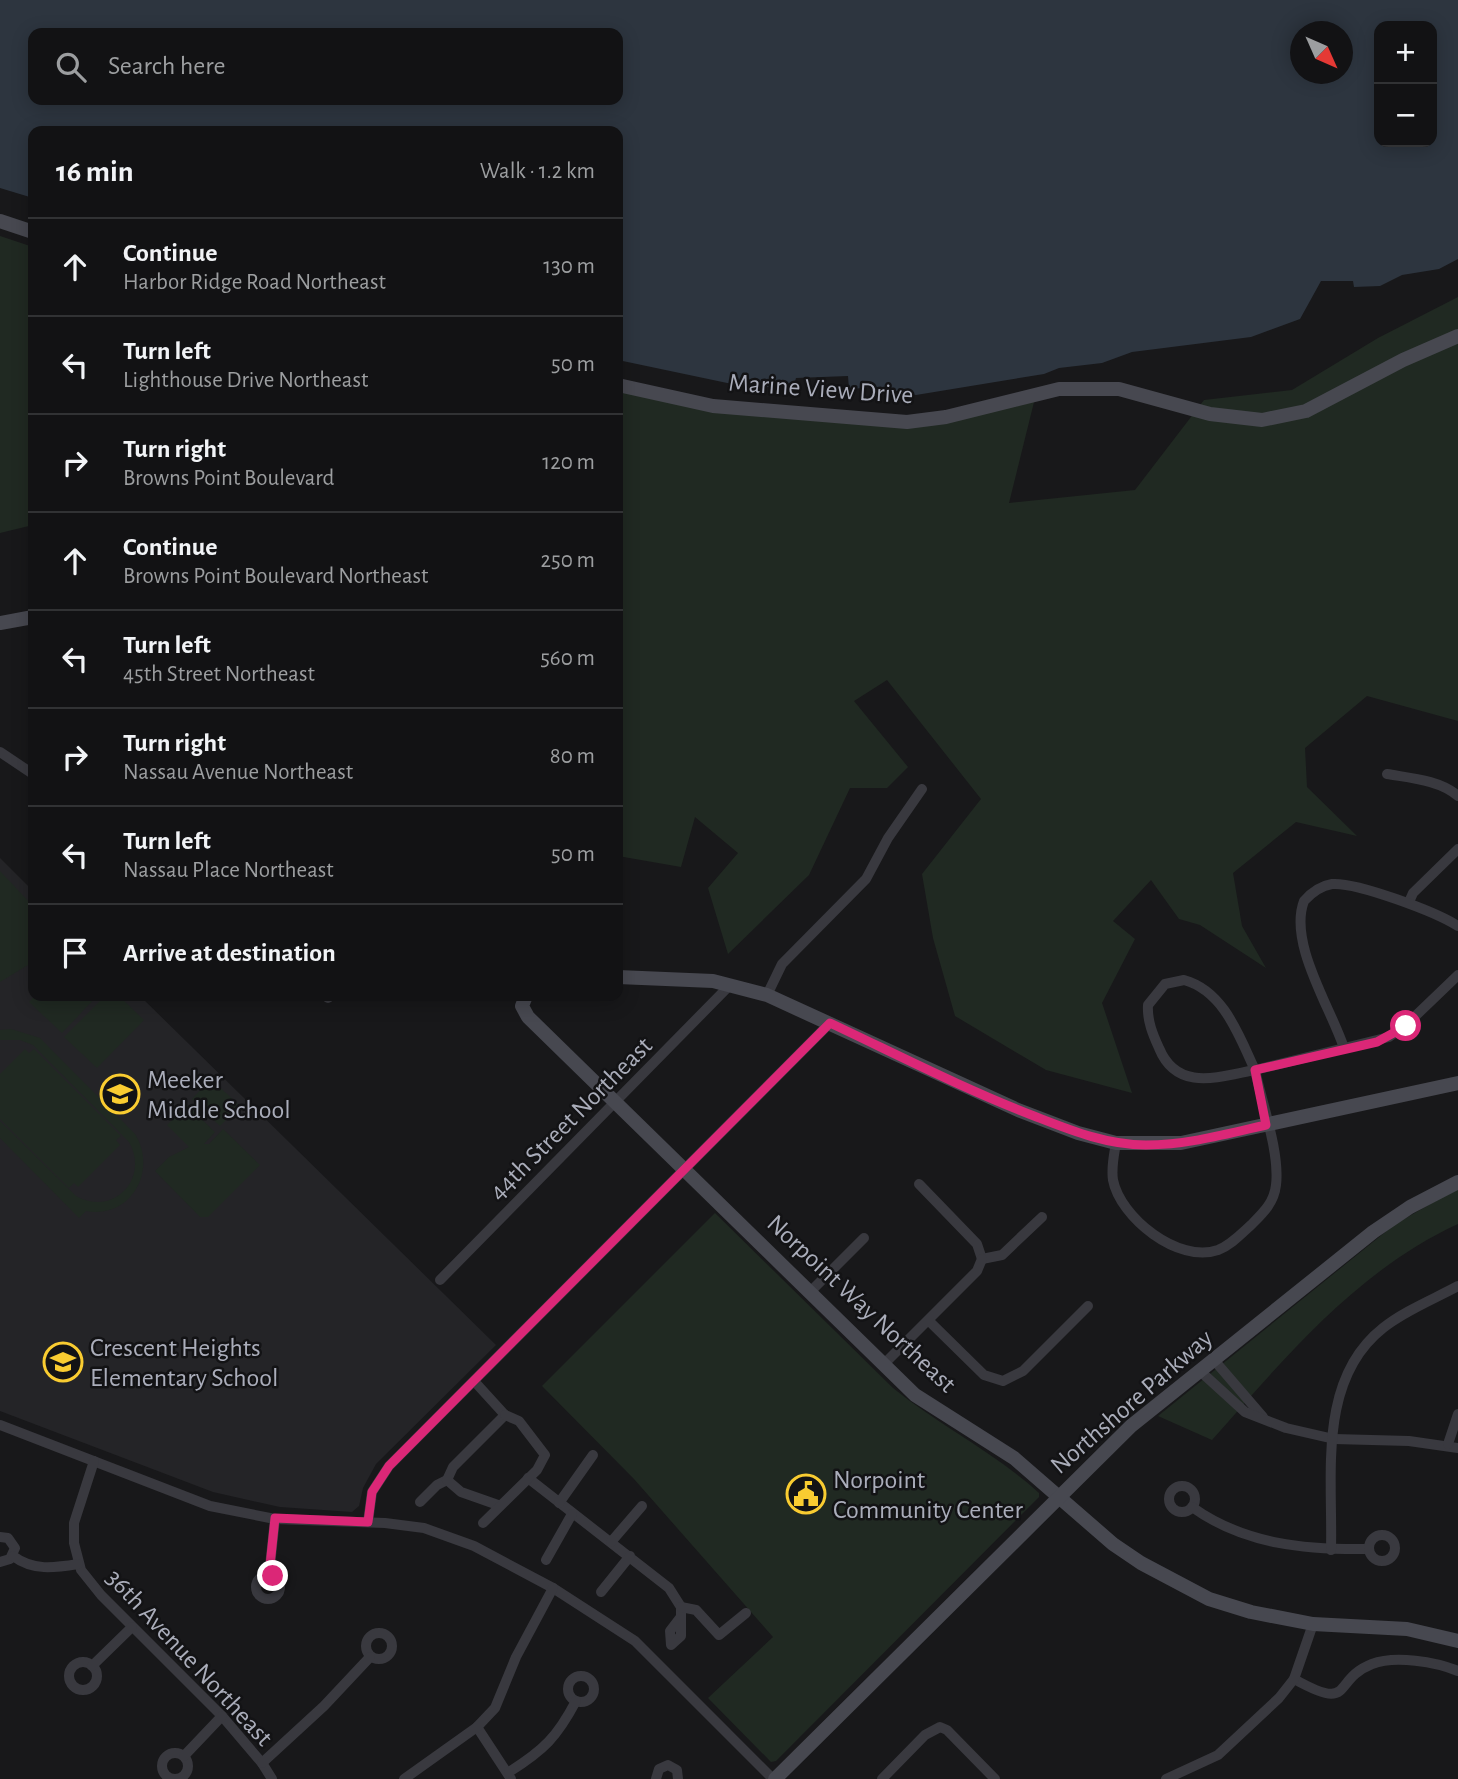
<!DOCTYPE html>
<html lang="en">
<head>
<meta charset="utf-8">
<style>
  :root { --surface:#121214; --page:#1b1b1d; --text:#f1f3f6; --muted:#9c9ea0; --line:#313234 }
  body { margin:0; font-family:"Alegreya Sans",sans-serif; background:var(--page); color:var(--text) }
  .controls { position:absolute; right:21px; top:21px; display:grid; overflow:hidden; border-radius:14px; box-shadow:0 4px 18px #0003 }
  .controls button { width:63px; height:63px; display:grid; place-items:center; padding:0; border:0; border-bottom:2px solid var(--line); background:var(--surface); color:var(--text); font:35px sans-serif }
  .compass { position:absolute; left:1290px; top:21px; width:63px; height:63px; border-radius:50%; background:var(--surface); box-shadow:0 4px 18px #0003; rotate:135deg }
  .stop { position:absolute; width:21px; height:21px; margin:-16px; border:5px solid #db2777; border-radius:50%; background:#fff }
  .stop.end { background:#db2777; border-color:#fff; box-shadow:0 2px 7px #0008 }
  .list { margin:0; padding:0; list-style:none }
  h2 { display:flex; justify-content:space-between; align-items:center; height:91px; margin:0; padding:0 28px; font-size:30px }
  h2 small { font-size:23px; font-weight:400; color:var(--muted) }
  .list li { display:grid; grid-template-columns:46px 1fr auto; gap:21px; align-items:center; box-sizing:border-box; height:98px; padding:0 28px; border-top:2px solid var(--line) }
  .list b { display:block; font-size:26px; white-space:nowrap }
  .list p { margin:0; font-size:23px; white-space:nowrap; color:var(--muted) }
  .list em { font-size:23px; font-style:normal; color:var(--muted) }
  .icon { flex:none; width:38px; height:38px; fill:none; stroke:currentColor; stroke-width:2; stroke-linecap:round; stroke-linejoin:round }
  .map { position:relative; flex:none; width:1458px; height:1779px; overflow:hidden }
  .search { position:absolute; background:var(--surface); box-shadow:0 4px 18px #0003; left:28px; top:28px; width:595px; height:77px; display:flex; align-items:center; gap:18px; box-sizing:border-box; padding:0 24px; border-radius:14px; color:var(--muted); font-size:26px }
  .panel { position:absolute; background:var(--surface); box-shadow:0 4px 18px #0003; left:28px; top:126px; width:595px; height:875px; border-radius:14px }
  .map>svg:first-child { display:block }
</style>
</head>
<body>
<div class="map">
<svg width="1458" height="1779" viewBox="0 0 1458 1779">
  <rect width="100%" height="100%" fill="#18181a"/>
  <path fill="#242427" d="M0,858L33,891V996H140L496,1345L376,1464L363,1488L359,1506L352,1512L280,1507L213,1492L0,1411Z"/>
  <g fill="#202922">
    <path d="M0,236L33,247V525L0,533Z"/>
    <path d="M1458,297V721L1367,696L1305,748L1307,787L1357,836L1296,822L1233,873L1242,926L1266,968L1200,925L1179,919L1151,880L1113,921L1135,939L1102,1003L1132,1093L1046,1070L955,1016L933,938L922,874L981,799L887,680L854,701L908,767L887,788H850L809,875L728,954L708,888L738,853L695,817L681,867L618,856V390L784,410L945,417L1036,394L1009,503L1135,490L1204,400L1292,390L1378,338Z"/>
    <path d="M0,871L33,906V962L0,982Z"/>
    <path d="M35,996H97L62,1033L29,1002Z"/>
    <path d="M105,996H119L144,1020L97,1068L64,1037Z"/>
    <path d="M11,1029L40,1038L135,1134C158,1171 131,1219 86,1211L79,1218L0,1138V1121L76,1196C113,1217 150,1179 129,1142L33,1045L20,1040H0V1030Z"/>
    <path d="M25,1049L29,1053L34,1049L121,1136L116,1140L120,1145L78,1187L74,1183L69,1188L0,1119V1074Z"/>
    <path d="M211,1079L240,1106L220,1126L192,1099Z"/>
    <path d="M187,1105L215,1132L204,1144H209L223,1129L260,1165L208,1217H200L155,1171L169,1157L189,1147L167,1125Z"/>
    <path d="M1458,1188V1224C1356,1271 1285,1358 1212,1440L1158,1416L1394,1225Z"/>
    <path d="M715,1213L893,1388C940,1426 994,1452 1039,1493V1497L776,1761L771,1762L708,1698L773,1637L634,1479L542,1386Z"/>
  </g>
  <path fill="#2d353f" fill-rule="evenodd" d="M0,0H1458V259L1439,269L1402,275L1380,286L1354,287L1353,281H1321L1300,319L1251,337L1132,352L1102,363L1059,368L1044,374L916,395L878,387L849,389L848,376L796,378L794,385L751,388L618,360V131H33V198L0,188ZM1379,26H1432V142H1379ZM1300,32H1342V74H1300ZM33,33H618V100H33Z"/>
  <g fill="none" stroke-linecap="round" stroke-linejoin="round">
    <g stroke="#39393f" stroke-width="10">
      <path d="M0,752L33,774"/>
      <path d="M1387,774C1410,778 1440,780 1458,796"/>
      <path d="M1409,902L1413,893L1458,849"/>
      <path d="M1184,980C1224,991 1239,1036 1255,1070C1218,1077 1177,1092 1159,1048C1153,1035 1147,1021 1148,1005L1165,984Z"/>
      <path d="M767,995L782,964L866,879L888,838L922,789"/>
      <path d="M328,998L330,996"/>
      <path d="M1344,1048C1331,1008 1288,943 1304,901C1312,892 1320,886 1332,884C1357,882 1436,912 1458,926"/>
      <path d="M1116,1143C1114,1155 1111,1167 1113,1180C1120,1217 1178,1264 1218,1250C1231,1245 1241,1234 1251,1225C1263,1213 1274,1203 1276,1185C1280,1153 1262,1103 1255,1070L1389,1037L1406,1025L1458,975"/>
      <path d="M919,1184L977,1244L982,1259"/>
      <path d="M982,1259L1002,1255L1042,1217"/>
      <path d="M440,1280L730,985"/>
      <path d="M810,1292L864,1238"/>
      <path d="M929,1321L984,1375L1003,1381L1023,1371L1088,1306"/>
      <path d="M1214,1360L1263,1417"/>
      <path d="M884,1364L977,1271L982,1259"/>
      <path d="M1200,1371L1245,1412L1286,1428L1334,1439L1409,1441L1458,1448"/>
      <path d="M474,1381L505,1415"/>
      <path d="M0,1425L210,1506L275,1519L385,1523L424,1528L474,1546L553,1588L635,1641L773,1779"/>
      <path d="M1448,1444L1458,1414"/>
      <path d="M94,1461L74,1523V1543L81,1570L101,1595L222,1716L262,1763L272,1779"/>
      <path d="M528,1478L669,1588L681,1607V1636L671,1645L670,1631L680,1618"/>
      <circle cx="1182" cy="1499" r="13"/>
      <path d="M420,1502L437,1485L447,1480"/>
      <path d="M559,1503L593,1455"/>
      <path d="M498,1505L461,1492L447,1480L453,1467L505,1415"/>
      <path d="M1192,1507C1245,1545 1307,1550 1369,1549"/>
      <path d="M368,1522L372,1492L389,1466L830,1023"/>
      <path d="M483,1523L537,1470L545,1455L519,1421L505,1415"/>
      <circle cx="1382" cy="1548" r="13"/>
      <path d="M0,1537L8,1538L15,1548L10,1559L0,1562"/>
      <path d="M611,1542L642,1506"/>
      <path d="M1331,1550C1333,1475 1317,1380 1383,1328C1404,1311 1434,1299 1458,1286"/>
      <path d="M13,1556C33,1571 54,1568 78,1564"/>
      <path d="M546,1560L572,1514"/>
      <circle cx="268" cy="1587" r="12"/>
      <path d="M269,1575L275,1519"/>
      <path d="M601,1592L630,1556"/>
      <path d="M681,1607L696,1610L719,1635L746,1613"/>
      <circle cx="379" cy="1646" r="13"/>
      <circle cx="83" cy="1676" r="14"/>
      <path d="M92,1666L132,1627"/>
      <circle cx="581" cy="1689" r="13"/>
      <path d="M1294,1679C1355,1713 1331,1680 1372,1664C1395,1655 1436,1662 1458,1671"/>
      <path d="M477,1727L511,1779"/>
      <circle cx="175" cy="1766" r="13"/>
      <path d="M184,1756L222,1716"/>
      <path d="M262,1763L324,1706L370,1657"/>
      <path d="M509,1772C544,1750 557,1737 576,1701"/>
      <path d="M404,1779L477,1727L495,1708L516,1657L553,1588"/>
      <path d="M656,1779L659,1769L668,1765L677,1770L678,1779"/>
      <path d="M882,1779L925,1735L940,1727L947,1730L995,1779"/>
      <path d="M1166,1779L1218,1755L1279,1698L1294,1679L1313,1624"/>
    </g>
    <g stroke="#474850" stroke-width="14">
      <path d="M0,221L33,232"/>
      <path d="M618,385L713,406L907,422L946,417L1059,389H1119L1210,414L1262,420L1306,411L1403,360L1458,336"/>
      <path d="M0,623L33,617"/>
      <path d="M618,977L713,981L767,995L1018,1110L1078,1133L1116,1143H1181L1458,1083"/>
      <path d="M526,996L522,1006L528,1017L915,1395L1014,1458L1113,1544L1141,1563L1209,1599L1251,1612L1313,1624L1407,1629L1458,1641"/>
      <path d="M775,1779L1131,1426L1373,1232L1410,1207L1458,1182"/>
    </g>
  </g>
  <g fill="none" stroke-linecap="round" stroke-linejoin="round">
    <path stroke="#db2777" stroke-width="9" d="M273,1576L269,1575L275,1518L368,1522L372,1492L389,1466L830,1023C898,1055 964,1089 1034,1116C1070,1130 1106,1145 1146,1145C1187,1145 1227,1134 1266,1125L1255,1070L1377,1042L1406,1026"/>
  </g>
  <defs>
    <symbol id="school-ring" viewBox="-11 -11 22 22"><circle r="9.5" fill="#131315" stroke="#f9cc31" stroke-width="1.5"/><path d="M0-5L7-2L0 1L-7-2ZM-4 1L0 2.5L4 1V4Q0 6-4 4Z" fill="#f9cc31"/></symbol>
    <symbol id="civic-ring" viewBox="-11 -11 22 22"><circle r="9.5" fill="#131315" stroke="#f9cc31" stroke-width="1.5"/><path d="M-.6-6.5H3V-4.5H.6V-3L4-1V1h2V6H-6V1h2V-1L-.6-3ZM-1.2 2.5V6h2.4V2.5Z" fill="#f9cc31"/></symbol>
  </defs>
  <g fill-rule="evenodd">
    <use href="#school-ring" x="98" y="1072" width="44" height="44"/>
    <use href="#school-ring" x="41" y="1340" width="44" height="44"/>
    <use href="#civic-ring" x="784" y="1472" width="44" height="44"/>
  </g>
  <g text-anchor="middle" stroke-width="5" stroke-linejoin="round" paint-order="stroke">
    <g font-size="26" fill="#aaadba" stroke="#131315">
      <text transform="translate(821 388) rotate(4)" y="9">Marine View Drive</text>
      <text transform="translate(570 1118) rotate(-45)" y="9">44th Street Northeast</text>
      <text transform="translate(862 1303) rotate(43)" y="9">Norpoint Way Northeast</text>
      <text transform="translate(1131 1401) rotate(-41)" y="9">Northshore Parkway</text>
      <text transform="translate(190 1657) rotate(47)" y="9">36th Avenue Northeast</text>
    </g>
    <g font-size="26" fill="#aaadba" stroke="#131315" text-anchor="start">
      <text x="147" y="1088">Meeker<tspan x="147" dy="30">Middle School</tspan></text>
      <text x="90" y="1356">Crescent Heights<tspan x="90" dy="30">Elementary School</tspan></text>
      <text x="833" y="1488">Norpoint<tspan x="833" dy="30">Community Center</tspan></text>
    </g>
  </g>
</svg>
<div class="controls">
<button>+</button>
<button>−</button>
</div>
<svg class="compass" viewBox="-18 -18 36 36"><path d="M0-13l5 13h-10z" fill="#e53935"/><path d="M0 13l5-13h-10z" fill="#9c9ea0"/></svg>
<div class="stop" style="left:1406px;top:1026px"></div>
<div class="stop end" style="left:273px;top:1576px"></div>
<div class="search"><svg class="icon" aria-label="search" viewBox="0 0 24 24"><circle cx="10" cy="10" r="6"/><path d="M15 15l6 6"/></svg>Search here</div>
<section class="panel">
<h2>16 min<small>Walk · 1.2 km</small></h2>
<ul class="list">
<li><svg class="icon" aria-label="ahead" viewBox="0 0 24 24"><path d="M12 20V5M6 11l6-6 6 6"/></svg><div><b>Continue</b><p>Harbor Ridge Road Northeast</p></div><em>130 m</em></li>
<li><svg class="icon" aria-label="left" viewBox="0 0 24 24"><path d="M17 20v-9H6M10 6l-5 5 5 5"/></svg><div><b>Turn left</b><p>Lighthouse Drive Northeast</p></div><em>50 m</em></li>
<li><svg class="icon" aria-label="right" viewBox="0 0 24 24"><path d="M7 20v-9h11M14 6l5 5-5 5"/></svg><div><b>Turn right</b><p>Browns Point Boulevard</p></div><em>120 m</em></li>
<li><svg class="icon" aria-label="ahead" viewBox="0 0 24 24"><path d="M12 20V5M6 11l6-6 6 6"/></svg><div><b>Continue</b><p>Browns Point Boulevard Northeast</p></div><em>250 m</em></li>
<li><svg class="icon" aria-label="left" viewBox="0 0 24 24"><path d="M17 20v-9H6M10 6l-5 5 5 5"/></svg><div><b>Turn left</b><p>45th Street Northeast</p></div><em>560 m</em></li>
<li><svg class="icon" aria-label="right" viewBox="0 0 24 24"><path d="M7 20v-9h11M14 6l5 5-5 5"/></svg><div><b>Turn right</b><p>Nassau Avenue Northeast</p></div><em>80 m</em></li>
<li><svg class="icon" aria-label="left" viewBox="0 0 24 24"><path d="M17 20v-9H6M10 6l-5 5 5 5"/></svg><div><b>Turn left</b><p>Nassau Place Northeast</p></div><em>50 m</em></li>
<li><svg class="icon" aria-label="arrive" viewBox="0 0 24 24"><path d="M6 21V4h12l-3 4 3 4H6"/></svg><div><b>Arrive at destination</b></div></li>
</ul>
</section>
</div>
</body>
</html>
